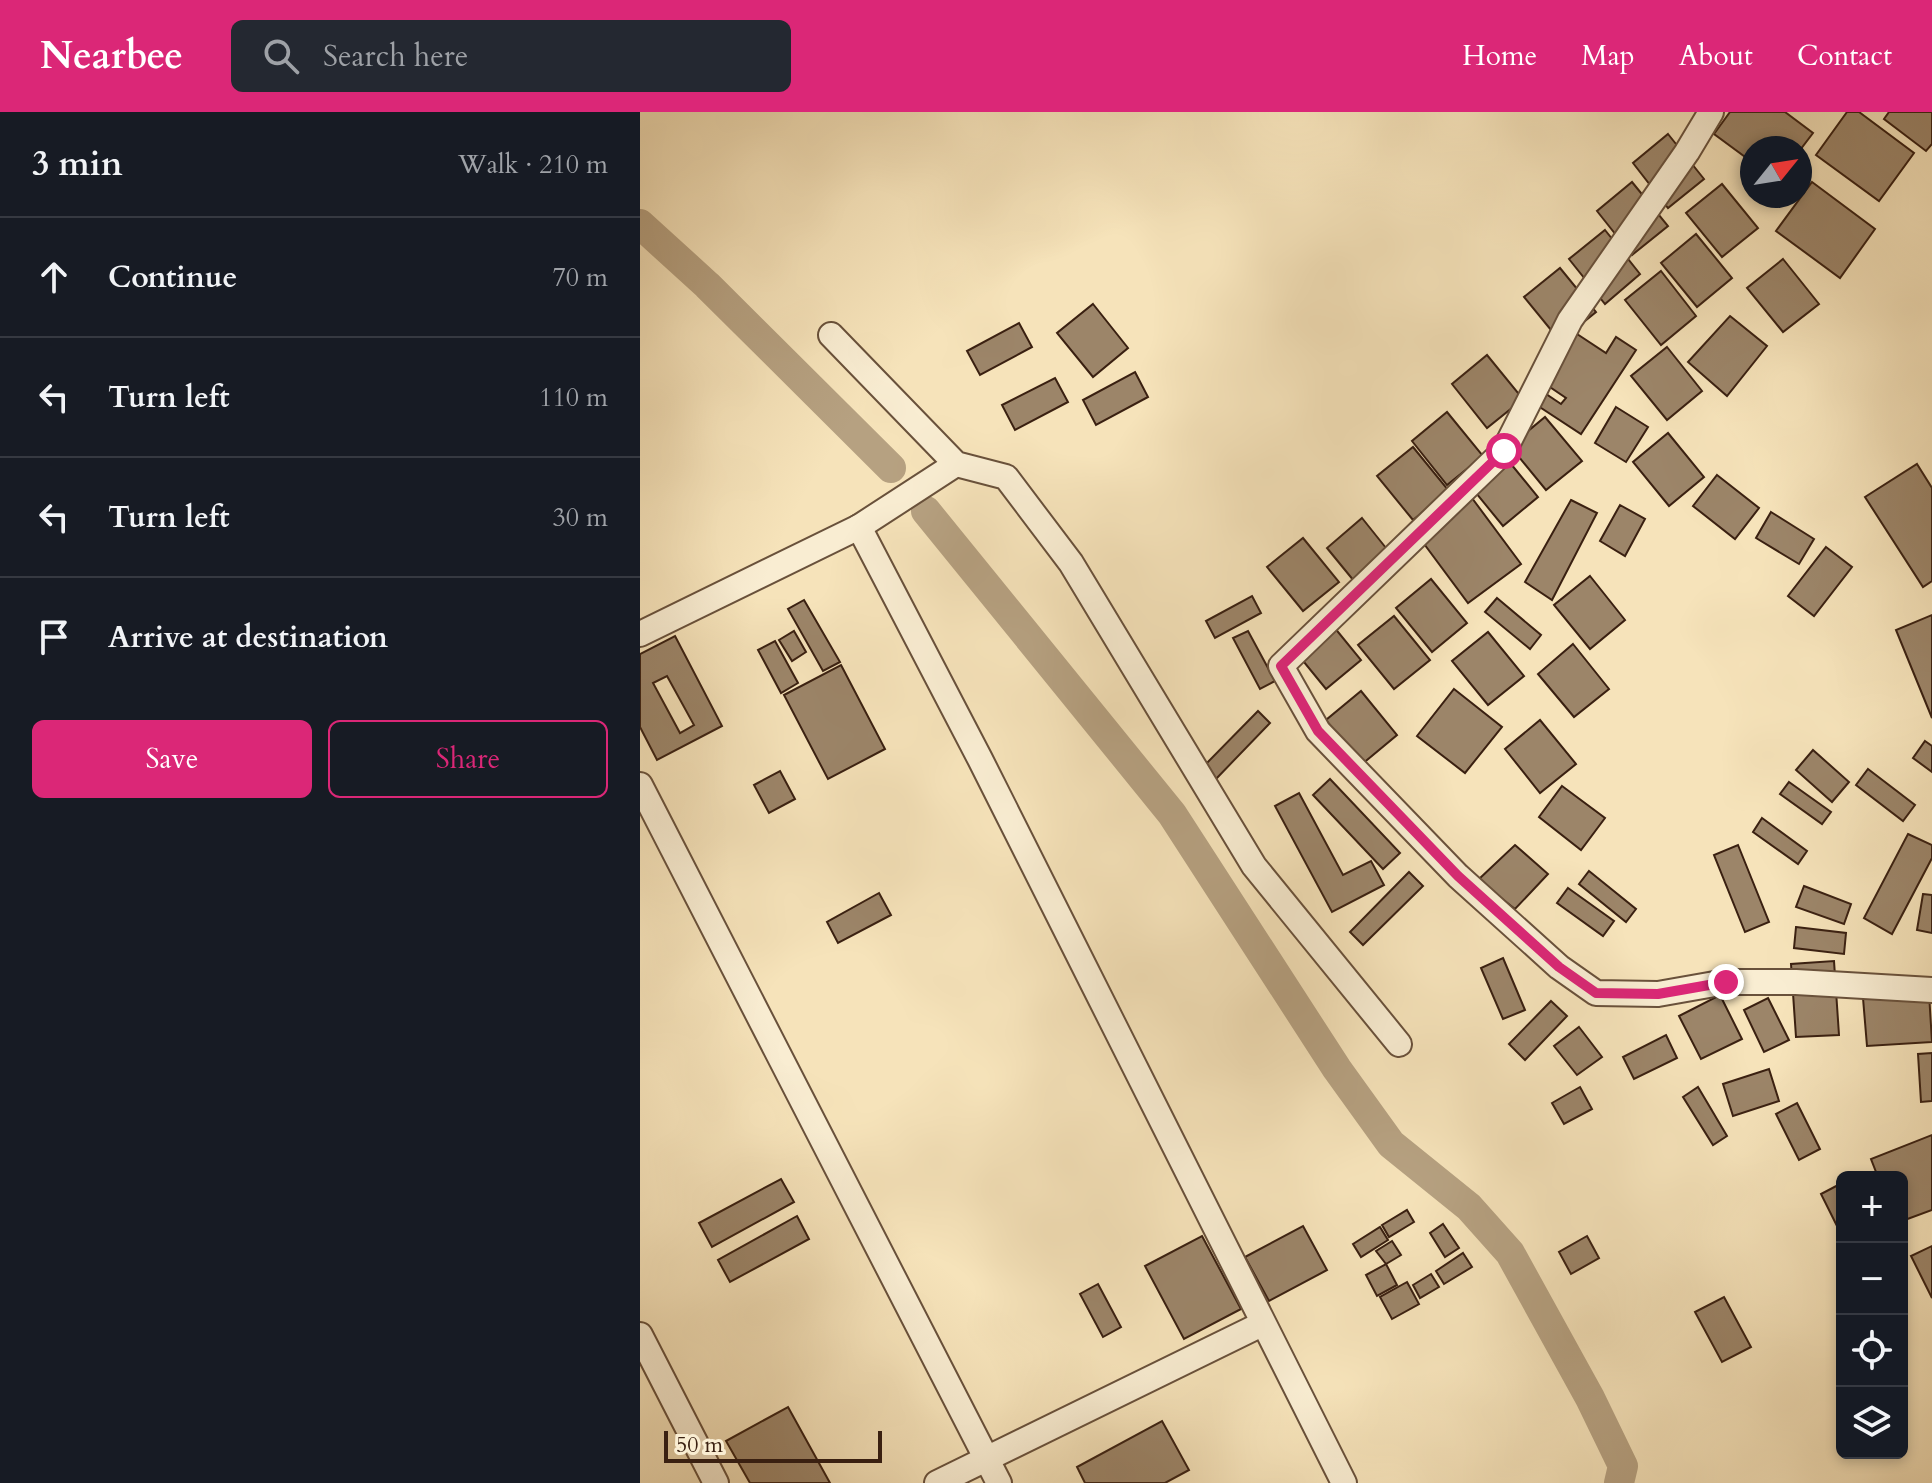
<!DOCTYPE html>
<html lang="en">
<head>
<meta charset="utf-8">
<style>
  :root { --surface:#171b24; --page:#242831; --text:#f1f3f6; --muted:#9ea1a6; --line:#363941; --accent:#db2777 }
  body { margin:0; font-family:Cardo,serif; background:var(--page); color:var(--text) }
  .controls { position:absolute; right:24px; bottom:24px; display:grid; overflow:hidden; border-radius:12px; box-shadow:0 4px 12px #0003 }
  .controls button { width:72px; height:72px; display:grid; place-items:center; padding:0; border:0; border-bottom:2px solid var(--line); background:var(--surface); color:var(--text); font:40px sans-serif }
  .compass { position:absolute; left:1100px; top:24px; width:72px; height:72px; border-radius:50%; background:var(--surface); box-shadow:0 4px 12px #0003; rotate:60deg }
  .scale { position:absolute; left:24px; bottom:20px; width:218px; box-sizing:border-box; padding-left:8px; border:4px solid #3a2011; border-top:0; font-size:22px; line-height:28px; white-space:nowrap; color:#3a2011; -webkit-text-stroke:6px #f9edd2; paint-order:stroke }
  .stop { position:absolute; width:24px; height:24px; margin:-18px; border:6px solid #db2777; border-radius:50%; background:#fff }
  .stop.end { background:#db2777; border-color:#fff; box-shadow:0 2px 8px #0008 }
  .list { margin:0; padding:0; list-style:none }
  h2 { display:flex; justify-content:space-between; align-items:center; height:104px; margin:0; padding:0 32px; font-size:34px }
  h2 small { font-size:26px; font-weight:400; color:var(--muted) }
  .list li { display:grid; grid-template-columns:52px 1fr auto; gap:24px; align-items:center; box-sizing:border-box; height:120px; padding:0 32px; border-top:2px solid var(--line) }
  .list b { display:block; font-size:30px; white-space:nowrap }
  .list em { font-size:26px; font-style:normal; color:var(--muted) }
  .actions { display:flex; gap:16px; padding:24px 32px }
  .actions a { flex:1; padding:18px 0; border:2px solid var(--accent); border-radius:12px; text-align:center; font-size:28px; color:var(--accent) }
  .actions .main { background:var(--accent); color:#fff }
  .icon { flex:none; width:44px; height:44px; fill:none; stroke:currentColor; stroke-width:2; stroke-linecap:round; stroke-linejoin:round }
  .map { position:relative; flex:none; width:1292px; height:1371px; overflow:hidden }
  header { display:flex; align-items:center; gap:48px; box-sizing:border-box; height:112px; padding:0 40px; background:var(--accent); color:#fff }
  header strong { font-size:38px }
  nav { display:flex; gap:44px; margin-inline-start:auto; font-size:28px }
  .search { width:560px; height:72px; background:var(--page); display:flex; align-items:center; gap:20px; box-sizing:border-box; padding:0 28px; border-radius:12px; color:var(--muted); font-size:30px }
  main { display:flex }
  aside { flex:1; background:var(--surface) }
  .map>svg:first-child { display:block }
</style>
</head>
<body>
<header>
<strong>Nearbee</strong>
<div class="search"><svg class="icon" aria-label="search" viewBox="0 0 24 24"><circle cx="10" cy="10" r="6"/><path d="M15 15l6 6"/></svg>Search here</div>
<nav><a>Home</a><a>Map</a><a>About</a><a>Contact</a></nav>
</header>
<main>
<aside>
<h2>3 min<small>Walk · 210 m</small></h2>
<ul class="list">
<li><svg class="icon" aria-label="ahead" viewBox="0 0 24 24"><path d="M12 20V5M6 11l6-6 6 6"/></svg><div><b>Continue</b></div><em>70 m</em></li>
<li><svg class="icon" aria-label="left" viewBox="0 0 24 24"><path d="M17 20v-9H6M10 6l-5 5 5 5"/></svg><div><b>Turn left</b></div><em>110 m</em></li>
<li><svg class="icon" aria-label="left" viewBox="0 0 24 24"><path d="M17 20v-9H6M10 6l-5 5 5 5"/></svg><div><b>Turn left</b></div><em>30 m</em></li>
<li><svg class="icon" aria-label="arrive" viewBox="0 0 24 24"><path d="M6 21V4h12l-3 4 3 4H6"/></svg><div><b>Arrive at destination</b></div></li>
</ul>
<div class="actions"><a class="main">Save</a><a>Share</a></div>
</aside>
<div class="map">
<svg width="1292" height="1371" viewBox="0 0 1292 1371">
  <rect width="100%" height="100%" fill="#f6e3ba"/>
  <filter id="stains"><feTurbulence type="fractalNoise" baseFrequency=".0025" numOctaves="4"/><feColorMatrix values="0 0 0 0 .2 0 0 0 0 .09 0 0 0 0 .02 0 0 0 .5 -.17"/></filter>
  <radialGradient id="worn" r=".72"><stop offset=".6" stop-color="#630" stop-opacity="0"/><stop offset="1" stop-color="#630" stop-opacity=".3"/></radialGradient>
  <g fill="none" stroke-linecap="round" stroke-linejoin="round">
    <g stroke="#b6a181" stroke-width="30">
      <path d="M0,112L67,173L251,356"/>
      <path d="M286,399L532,702L697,957L751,1032L829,1095L870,1141L950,1286L983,1354L979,1371"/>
    </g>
  </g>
  <g fill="#9c8569" stroke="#3a2011" stroke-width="2" fill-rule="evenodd">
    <path d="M1090,0H1145L1173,21L1160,38V36H1112V50L1074,22Z"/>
    <path d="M1207,0H1219L1274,41L1239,89L1176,43Z"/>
    <path d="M1249,0H1292V32L1286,39L1244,7Z"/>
    <path d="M1028,22L1064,67L1028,96L993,51Z"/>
    <path d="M992,70L1028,114L992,143L957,99Z"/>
    <path d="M1172,70L1235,117L1200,166L1136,119Z"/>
    <path d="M1082,72L1118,116L1082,145L1046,101Z"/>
    <path d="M965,118L1000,162L965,192L929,147Z"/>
    <path d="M1056,122L1092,166L1057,195L1021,151Z"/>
    <path d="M1143,147L1179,192L1143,220L1107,176Z"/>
    <path d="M920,156L956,200L920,229L884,185Z"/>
    <path d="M1021,159L1056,204L1021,233L985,188Z"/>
    <path d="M453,192L488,236L453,265L417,221Z"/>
    <path d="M1090,204L1127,234L1087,284L1048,250Z"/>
    <path d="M379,211L392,235L340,263L327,239Z"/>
    <path d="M934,220L966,241L976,225L996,238L941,322L889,288L897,276L921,292L926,286L901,269Z"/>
    <path d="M1027,235L1062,279L1027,308L991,264Z"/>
    <path d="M847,243L883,287L847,316L812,272Z"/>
    <path d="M495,260L508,285L456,313L443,288Z"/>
    <path d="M415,266L428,290L375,318L362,293Z"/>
    <path d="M976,295L1008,315L986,350L955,331Z"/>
    <path d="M807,300L843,344L807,373L772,329Z"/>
    <path d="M905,305L942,349L906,378L870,334Z"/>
    <path d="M1028,321L1064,365L1029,394L993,350Z"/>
    <path d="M773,335L809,379L773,408L737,364Z"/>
    <path d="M862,341L898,385L863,414L827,370Z"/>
    <path d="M1277,352L1292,376V469L1283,475L1225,385Z"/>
    <path d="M1077,363L1119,396L1095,427L1053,394Z"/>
    <path d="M829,382L881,452L828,491L776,421Z"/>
    <path d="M931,388L957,401L912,488L885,470Z"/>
    <path d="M980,393L1005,407L985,444L960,429Z"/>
    <path d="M1131,400L1174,427L1159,452L1116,426Z"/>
    <path d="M722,406L758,451L723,480L687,436Z"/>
    <path d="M663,426L699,470L663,499L627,455Z"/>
    <path d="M1186,435L1212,455L1174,504L1148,484Z"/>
    <path d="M950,464L985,508L950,537L914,493Z"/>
    <path d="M791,467L827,511L792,540L756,496Z"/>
    <path d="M612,484L621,501L575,526L566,509Z"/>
    <path d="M857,486L901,523L890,537L845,500Z"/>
    <path d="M164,488L200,550L183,559L148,497Z"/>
    <path d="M1292,503V606L1256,518Z"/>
    <path d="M685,504L721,548L686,577L650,533Z"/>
    <path d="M754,504L790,548L754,577L718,533Z"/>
    <path d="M154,519L166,540L152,549L139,528Z"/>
    <path d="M608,519L635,569L620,577L593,526Z"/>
    <path d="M848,520L884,564L848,593L812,549Z"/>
    <path d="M35,524L82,614L17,648L0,615V542ZM27,564L54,613L40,621L13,571Z"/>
    <path d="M135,529L158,571L141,581L118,538Z"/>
    <path d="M933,532L969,577L934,605L898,562Z"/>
    <path d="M201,553L245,637L188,667L144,583Z"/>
    <path d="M814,577L862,615L825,661L777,624Z"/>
    <path d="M721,579L757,623L721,653L686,608Z"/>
    <path d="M618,599L630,611L574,669L561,657Z"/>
    <path d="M900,608L936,652L900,681L865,637Z"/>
    <path d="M1285,629L1292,634V660L1273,646Z"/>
    <path d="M1173,638L1209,670L1192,690L1156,658Z"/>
    <path d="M1228,657L1275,693L1263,709L1216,673Z"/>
    <path d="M140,659L155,687L129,701L114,673Z"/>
    <path d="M690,667L760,741L743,757L673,683Z"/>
    <path d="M1149,670L1191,700L1182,712L1140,682Z"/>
    <path d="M922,674L965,706L941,738L899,705Z"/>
    <path d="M659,681L703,763L731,749L744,773L692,800L635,694Z"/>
    <path d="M1122,706L1167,739L1158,752L1113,720Z"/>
    <path d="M1268,722L1292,733V746L1252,822L1224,806Z"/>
    <path d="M875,733L908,762L875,797L838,768Z"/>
    <path d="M1098,733L1129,810L1105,820L1074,743Z"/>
    <path d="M949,759L996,797L986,810L939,772Z"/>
    <path d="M769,760L783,774L723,833L710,820Z"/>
    <path d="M1164,774L1211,792L1204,812L1156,795Z"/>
    <path d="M928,776L974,809L963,824L917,791Z"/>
    <path d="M239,781L251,803L198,831L187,810Z"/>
    <path d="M1283,782L1292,783V821L1277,818Z"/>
    <path d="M1156,815L1206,821L1204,842L1154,836Z"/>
    <path d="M863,846L885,898L863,907L841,856Z"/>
    <path d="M1194,849L1199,923L1156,925L1151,852Z"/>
    <path d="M1289,881L1292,930L1227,934L1223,886Z"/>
    <path d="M1080,883L1102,927L1061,947L1039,904Z"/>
    <path d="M1128,886L1149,928L1124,940L1104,898Z"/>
    <path d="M911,889L927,904L885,948L869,932Z"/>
    <path d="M939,915L962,945L937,963L914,934Z"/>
    <path d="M1026,923L1037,946L994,967L983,945Z"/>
    <path d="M1292,941V989L1281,990L1278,942Z"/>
    <path d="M1129,957L1139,989L1093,1004L1083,972Z"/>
    <path d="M940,975L952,997L924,1012L912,991Z"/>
    <path d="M1058,975L1087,1024L1073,1033L1043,985Z"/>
    <path d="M1157,991L1180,1037L1159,1048L1136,1002Z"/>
    <path d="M1292,1023V1098L1262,1109V1065H1238L1231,1047Z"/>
    <path d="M141,1067L154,1090L72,1135L59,1111Z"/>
    <path d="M1202,1071V1124L1181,1082Z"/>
    <path d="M767,1098L774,1110L749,1125L742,1113Z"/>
    <path d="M157,1104L169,1127L90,1170L78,1148Z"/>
    <path d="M803,1112L819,1136L805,1145L790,1121Z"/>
    <path d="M663,1114L687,1158L629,1189L605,1145Z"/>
    <path d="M740,1115L748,1128L721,1145L713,1132Z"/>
    <path d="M562,1124L601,1197L544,1227L505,1154Z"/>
    <path d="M947,1124L959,1146L931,1162L919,1140Z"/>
    <path d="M752,1129L761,1143L746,1152L736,1139Z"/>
    <path d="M1292,1134V1186L1271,1144Z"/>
    <path d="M823,1141L832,1155L804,1172L796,1159Z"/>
    <path d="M746,1152L757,1173L737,1184L726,1163Z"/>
    <path d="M791,1162L799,1175L780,1186L773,1173Z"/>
    <path d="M767,1170L779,1192L752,1207L740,1185Z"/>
    <path d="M458,1172L481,1215L463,1225L440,1182Z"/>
    <path d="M1084,1185L1111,1235L1082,1250L1055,1200Z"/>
    <path d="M148,1295L190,1371H110L86,1329Z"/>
    <path d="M522,1309L549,1358L525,1371H445L437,1355Z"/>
  </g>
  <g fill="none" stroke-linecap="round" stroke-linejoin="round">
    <defs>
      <g id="minor">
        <path d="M1071,0L1047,40L930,208L864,339L641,554L678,619L818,764L919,855L956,881L1018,882L1086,870H1156L1292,878"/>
        <path d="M191,223L316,352L366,365L431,451L614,754L759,932"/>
        <path d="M219,415L340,647L704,1371"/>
        <path d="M0,522L219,415L316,352"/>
        <path d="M0,673L359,1371"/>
        <path d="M0,1223L76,1371"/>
        <path d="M297,1371L622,1212"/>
      </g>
    </defs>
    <use href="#minor" stroke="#69513b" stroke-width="28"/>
    <use href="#minor" stroke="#f9edd2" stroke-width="24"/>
  </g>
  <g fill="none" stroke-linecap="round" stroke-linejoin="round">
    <path stroke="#db2777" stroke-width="10" d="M864,339L641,554L678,619L818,764L919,855L956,881L1018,882L1086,870"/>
  </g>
  <rect width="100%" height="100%" filter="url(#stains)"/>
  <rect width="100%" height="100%" fill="url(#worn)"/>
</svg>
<div class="controls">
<button>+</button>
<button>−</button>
<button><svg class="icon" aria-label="locate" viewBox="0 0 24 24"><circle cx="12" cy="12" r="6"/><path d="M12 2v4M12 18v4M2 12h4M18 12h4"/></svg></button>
<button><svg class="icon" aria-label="layers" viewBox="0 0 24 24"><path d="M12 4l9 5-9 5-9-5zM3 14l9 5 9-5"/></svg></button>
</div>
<svg class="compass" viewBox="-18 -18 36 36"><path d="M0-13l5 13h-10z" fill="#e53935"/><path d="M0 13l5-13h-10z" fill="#9ea1a6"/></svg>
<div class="scale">50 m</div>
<div class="stop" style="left:864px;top:339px"></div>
<div class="stop end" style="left:1086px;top:870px"></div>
</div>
</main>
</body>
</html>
